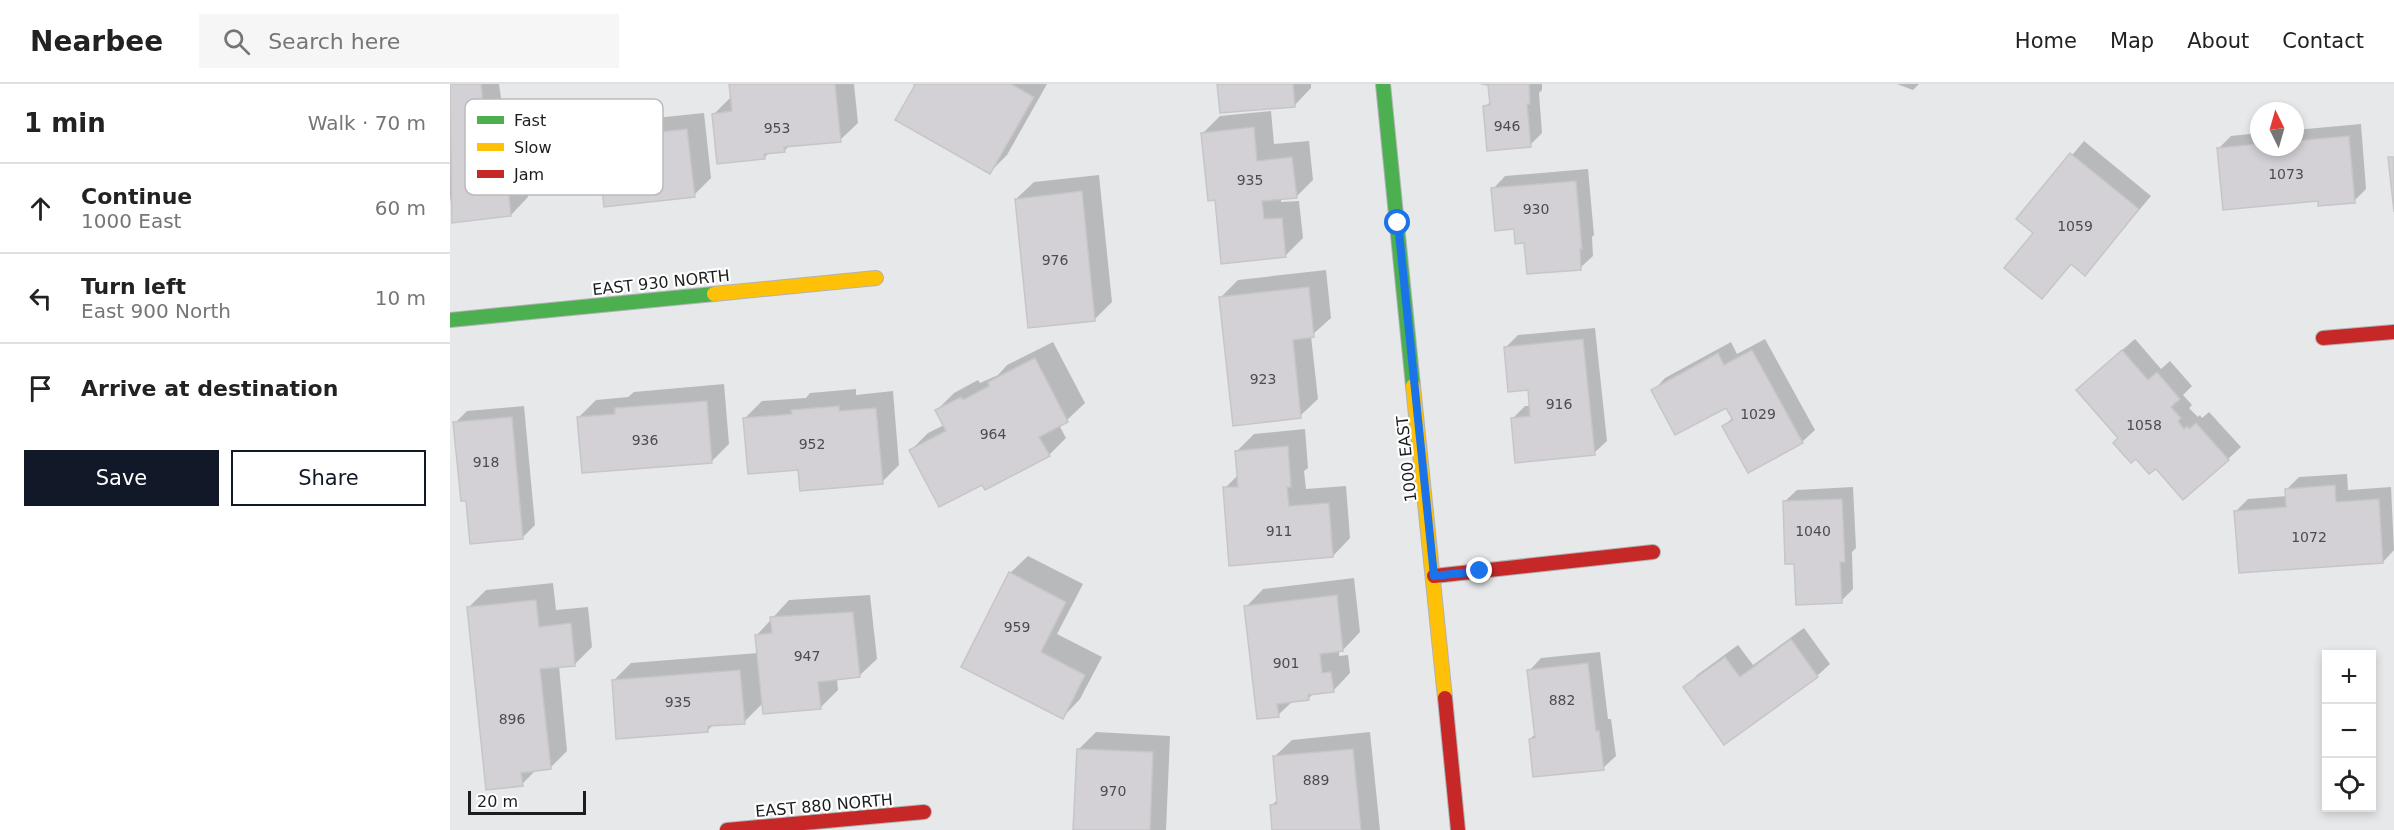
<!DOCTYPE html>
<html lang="en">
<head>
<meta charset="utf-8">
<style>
  :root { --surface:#fff; --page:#f6f6f6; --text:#222; --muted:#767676; --line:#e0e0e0; --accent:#111827 }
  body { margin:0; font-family:"DejaVu Sans",sans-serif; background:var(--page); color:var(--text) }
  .controls { position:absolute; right:18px; bottom:18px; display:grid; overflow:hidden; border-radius:0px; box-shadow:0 3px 9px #0003 }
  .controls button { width:54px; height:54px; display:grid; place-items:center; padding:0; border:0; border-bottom:2px solid var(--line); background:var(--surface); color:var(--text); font:30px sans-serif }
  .compass { position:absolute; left:1800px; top:18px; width:54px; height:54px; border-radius:50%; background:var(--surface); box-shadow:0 3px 9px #0003; rotate:355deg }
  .scale { position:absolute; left:18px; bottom:15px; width:118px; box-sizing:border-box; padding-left:6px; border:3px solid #1b1d1e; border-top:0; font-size:16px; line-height:21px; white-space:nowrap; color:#1b1d1e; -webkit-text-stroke:4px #fff; paint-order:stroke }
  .stop { position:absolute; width:18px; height:18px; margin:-14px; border:4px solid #1a73e8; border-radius:50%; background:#fff }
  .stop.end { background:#1a73e8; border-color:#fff; box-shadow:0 2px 6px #0008 }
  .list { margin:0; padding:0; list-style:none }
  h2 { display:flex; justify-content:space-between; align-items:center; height:78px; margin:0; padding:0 24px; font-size:26px }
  h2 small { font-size:20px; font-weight:400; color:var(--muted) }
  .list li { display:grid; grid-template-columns:39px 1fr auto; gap:18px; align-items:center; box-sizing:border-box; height:90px; padding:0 24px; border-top:2px solid var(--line) }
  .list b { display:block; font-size:22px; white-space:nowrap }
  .list p { margin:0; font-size:20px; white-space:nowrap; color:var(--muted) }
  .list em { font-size:20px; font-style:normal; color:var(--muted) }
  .actions { display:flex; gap:12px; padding:18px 24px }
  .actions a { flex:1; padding:14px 0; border:2px solid var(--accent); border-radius:0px; text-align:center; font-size:21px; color:var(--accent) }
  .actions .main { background:var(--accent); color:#fff }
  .icon { flex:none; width:33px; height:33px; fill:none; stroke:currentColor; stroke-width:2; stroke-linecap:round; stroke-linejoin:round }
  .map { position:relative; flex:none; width:1944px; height:746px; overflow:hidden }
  header { display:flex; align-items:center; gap:36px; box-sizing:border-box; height:84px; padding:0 30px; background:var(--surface); border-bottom:2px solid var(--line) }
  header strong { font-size:28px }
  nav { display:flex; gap:33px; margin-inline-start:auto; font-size:21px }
  .search { width:420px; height:54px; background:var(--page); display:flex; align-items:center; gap:15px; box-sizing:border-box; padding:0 21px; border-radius:0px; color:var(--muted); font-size:22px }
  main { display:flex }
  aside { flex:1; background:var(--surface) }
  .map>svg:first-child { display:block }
</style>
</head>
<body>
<header>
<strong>Nearbee</strong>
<div class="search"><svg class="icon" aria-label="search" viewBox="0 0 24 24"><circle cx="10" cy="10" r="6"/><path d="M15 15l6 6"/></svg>Search here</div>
<nav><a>Home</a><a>Map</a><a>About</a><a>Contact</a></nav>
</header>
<main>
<aside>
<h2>1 min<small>Walk · 70 m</small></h2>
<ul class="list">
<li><svg class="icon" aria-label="ahead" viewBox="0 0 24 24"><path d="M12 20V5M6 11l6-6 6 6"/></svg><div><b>Continue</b><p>1000 East</p></div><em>60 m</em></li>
<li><svg class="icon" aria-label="left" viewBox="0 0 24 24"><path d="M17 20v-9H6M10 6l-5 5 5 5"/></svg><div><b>Turn left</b><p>East 900 North</p></div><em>10 m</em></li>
<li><svg class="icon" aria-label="arrive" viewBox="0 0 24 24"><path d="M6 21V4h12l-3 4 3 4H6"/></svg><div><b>Arrive at destination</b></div></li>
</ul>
<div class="actions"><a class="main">Save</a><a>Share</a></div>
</aside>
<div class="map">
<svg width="1944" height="746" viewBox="0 0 1944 746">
  <rect width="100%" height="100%" fill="#e6e8ea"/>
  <g fill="#0003">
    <path d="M0,0H49L52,21L83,17L86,52L73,65L78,113L61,131L3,137L0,111Z"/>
    <path d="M281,0H404L408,39L390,56L340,61L335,66L320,68L314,74L264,30L281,13Z"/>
    <path d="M466,0H597L557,71L540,88Z"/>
    <path d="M769,0H861V4L844,22Z"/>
    <path d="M1039,0H1092V6L1089,9L1092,49L1080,61L1035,23L1041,17Z"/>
    <path d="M1447,0H1469L1463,6Z"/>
    <path d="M821,27L824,60L859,57L863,96L846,113L831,114V118L849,117L853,154L835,172L766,115L753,49L770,32Z"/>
    <path d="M165,29L166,38L254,29L261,94L244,111L153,95L106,50L124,33Z"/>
    <path d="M1911,40L1916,105L1904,117L1869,115L1769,64L1781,52L1809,49V63H1845V46Z"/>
    <path d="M1634,57L1701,112L1635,190L1622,180L1592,213L1585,148L1568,135Z"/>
    <path d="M1138,85L1144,151L1142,153L1143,172L1130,184L1076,158L1065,143L1043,105L1055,92Z"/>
    <path d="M649,91L662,218L645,235L566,115L584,98Z"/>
    <path d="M876,186L881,234L861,252L868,315L850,332L771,213L788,196Z"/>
    <path d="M1145,244L1157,357L1144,369L1062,335L1075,322H1080L1079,304L1055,264L1068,251Z"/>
    <path d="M1315,255L1365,346L1352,358L1274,342L1283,333L1276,322L1203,307L1215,294L1281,258L1287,270Z"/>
    <path d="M1685,255L1711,285L1720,277L1742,302L1733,311L1742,321L1739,324L1748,333L1750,331L1752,334L1759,328L1791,363L1778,375L1706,383L1670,354L1641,293Z"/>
    <path d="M603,258L635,319L617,336L609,341L616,354L599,371L532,399L461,366L478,349L494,341L487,326L504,309L528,296L530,299L548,291L557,281Z"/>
    <path d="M274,300L279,360L262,377L129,333L146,316L178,313L184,308Z"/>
    <path d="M406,305V311L443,307L449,381L432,398L349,384L294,335L312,317L356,314L360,309Z"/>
    <path d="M74,322L85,441L73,453L17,415L5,339L17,327Z"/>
    <path d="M855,345L858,384L854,387L856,405L896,402L900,454L883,472L775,404L789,390L787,367L804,350Z"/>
    <path d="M1897,390L1898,406L1941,403L1944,466L1933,478L1786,427L1798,415L1837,412V405L1849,393Z"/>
    <path d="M1403,403L1406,464L1402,468L1403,505L1391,517L1346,478L1334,418L1347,406Z"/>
    <path d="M578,472L633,500L607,550L652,573L630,615L613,633L560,489Z"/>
    <path d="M904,494L910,548L893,566H889V572L898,571L900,589L883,607L864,609L858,615L843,617L828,631L796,523L813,505Z"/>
    <path d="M103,499L106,526L138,523L142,563L125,580L109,582L117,667L100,684L87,685L72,700L19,523L36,506Z"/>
    <path d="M420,511L427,575L409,592L387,594L388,606L371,623L313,619L294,638L263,641L258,646L163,597L181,579L308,569L306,552L339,516Z"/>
    <path d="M1354,544L1380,580L1367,592L1274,659L1235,604L1247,591L1288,561L1303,581Z"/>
    <path d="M1150,568L1158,635H1161L1166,672L1153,684L1080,655L1086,649L1079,587L1091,574Z"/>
    <path d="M646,648L720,652L716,746H625L628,666Z"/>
    <path d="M920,648L930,746H823L821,722L828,715L824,673L842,656Z"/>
  </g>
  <g fill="#d3d0d6" stroke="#c6c6c7" stroke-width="1.5">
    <path d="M0,0H31L35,37L66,34L70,71L55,72L61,132L2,139Z"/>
    <path d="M279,0H385L391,58L334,63L335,68L314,70L315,75L267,80L262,30L282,27Z"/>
    <path d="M463,0H561L584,13L540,90L445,36L465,1Z"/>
    <path d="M767,0H843L845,23L770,29Z"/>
    <path d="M1031,0H1079L1080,20H1077L1081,63L1037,67L1033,22L1040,21L1038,1Z"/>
    <path d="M804,43L807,77L842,73L847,114L812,117L814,135L832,134L836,173L771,180L765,116L758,117L751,49Z"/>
    <path d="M148,45L149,55L237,45L245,113L154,123L151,97L110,101L105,50Z"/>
    <path d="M1899,52L1905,119L1868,122V117L1773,126L1767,64L1809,60V63H1845V57Z"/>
    <path d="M1620,69L1689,125L1635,192L1621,180L1592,215L1554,184L1583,149L1566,135Z"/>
    <path d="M1938,73H1944V128Z"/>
    <path d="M1126,97L1132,165H1130L1131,186L1077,190L1074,159L1065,160L1064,145L1045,147L1041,104Z"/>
    <path d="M632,107L645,237L578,244L565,115Z"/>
    <path d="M859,203L864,253L843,256L851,334L783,342L769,213Z"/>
    <path d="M1133,255L1145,371L1065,379L1061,334L1080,332L1078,306L1058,308L1054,263Z"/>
    <path d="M1302,266L1353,359L1298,389L1272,342L1283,336L1276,324L1225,351L1201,306L1268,269L1274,281Z"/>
    <path d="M1672,266L1698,296L1707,288L1730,315L1721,323L1731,334L1728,337L1734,345L1737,342L1739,345L1746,339L1779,376L1733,416L1706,385L1699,390L1686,375L1681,379L1663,359L1668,354L1626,306Z"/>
    <path d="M585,274L618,338L589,353L600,372L535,406L532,401L489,423L459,366L496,347L485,326L511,313L513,316L539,302L538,298Z"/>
    <path d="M257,317L262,379L132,389L127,333L165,330V324Z"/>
    <path d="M389,322V327L426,324L433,400L350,407L348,386L298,390L293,334L342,330L341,326Z"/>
    <path d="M62,333L73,455L20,460L16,417H11L3,338Z"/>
    <path d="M838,362L841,403H837L839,422L879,419L883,473L779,482L773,403H788L785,367Z"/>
    <path d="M1885,401L1886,418L1929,415L1933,479L1789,489L1784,427L1836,423L1835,405Z"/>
    <path d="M1392,415L1395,478H1390L1392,519L1346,521L1344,480H1335L1333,417Z"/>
    <path d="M559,488L616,518L591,568L635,591L613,635L511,583Z"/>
    <path d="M887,511L893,567L870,570L872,589L881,588L884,608L858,611L859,616L827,620L829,633L807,635L794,522Z"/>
    <path d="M86,516L89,543L121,539L125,582L90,585L101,685L71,689L73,702L36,706L17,523Z"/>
    <path d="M403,528L410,593L368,598L371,625L313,630L305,551L322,549L320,533Z"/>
    <path d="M1341,555L1368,593L1274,661L1233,603L1275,573L1290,593Z"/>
    <path d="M1138,579L1146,647H1149L1154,686L1083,693L1079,655L1085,654L1077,586Z"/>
    <path d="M290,586L295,640L258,642V648L166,655L162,596Z"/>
    <path d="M627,665L703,668L700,746H623Z"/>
    <path d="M903,665L911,746H822L820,721L827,720L823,672Z"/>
  </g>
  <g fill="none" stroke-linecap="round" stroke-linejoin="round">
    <defs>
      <g id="fast">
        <path d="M933,0L963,302"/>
        <path d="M0,236L264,210"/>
      </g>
      <g id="slow">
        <path d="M264,210L426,194"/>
        <path d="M963,302L995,614"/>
      </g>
      <g id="jam">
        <path d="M1873,254L1944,248"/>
        <path d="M984,492L1203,468"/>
        <path d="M995,614L1008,746"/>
        <path d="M277,746L474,728"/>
      </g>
    </defs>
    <use href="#fast" stroke="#b0b2b4" stroke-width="16"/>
    <use href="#slow" stroke="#b0b2b4" stroke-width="16"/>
    <use href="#jam" stroke="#b0b2b4" stroke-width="16"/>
    <use href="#fast" stroke="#4caf50" stroke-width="14"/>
    <use href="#slow" stroke="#ffc107" stroke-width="14"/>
    <use href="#jam" stroke="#c62828" stroke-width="14"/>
  </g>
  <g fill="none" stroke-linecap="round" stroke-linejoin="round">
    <path stroke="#1a73e8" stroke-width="8" d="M948,139L984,492L1030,487"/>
  </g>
  <g text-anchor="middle" stroke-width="4.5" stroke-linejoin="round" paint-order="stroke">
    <g font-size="14" fill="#4c4c4f">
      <text x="1057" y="47">946</text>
      <text x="327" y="49">953</text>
      <text x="1836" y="95">1073</text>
      <text x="800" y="101">935</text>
      <text x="1086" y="130">930</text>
      <text x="1625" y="147">1059</text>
      <text x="605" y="181">976</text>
      <text x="813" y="300">923</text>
      <text x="1109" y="325">916</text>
      <text x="1308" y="335">1029</text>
      <text x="1694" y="346">1058</text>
      <text x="543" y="355">964</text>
      <text x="195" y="361">936</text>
      <text x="362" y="365">952</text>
      <text x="36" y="383">918</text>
      <text x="829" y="452">911</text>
      <text x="1363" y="452">1040</text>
      <text x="1859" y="458">1072</text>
      <text x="567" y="548">959</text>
      <text x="357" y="577">947</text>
      <text x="836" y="584">901</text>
      <text x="1112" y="621">882</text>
      <text x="228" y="623">935</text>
      <text x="62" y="640">896</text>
      <text x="866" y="701">889</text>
      <text x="663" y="712">970</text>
    </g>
    <g font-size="16" fill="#1b1d1e" stroke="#fff">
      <text transform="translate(211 198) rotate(-6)" y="6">EAST 930 NORTH</text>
      <text transform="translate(956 375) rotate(-96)" y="6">1000 EAST</text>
      <text transform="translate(374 721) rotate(-5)" y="6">EAST 880 NORTH</text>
    </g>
  </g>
  <rect x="15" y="15" width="198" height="96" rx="9" fill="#fff" stroke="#bbbbbc" stroke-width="1.5"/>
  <rect x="27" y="32" width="27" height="8" fill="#4caf50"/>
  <rect x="27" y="59" width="27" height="8" fill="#ffc107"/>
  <rect x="27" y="86" width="27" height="8" fill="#c62828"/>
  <g font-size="16" fill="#1b1d1e">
    <text x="64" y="42">Fast</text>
    <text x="64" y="69">Slow</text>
    <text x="64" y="96">Jam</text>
  </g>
</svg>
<div class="controls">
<button>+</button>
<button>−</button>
<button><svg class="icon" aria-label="locate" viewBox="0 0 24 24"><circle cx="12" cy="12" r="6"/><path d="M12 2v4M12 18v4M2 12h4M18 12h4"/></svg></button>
</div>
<svg class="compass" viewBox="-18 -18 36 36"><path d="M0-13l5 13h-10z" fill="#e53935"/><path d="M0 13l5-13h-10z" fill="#767676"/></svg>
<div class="scale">20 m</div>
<div class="stop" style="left:948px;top:139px"></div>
<div class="stop end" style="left:1030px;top:487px"></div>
</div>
</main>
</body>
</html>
